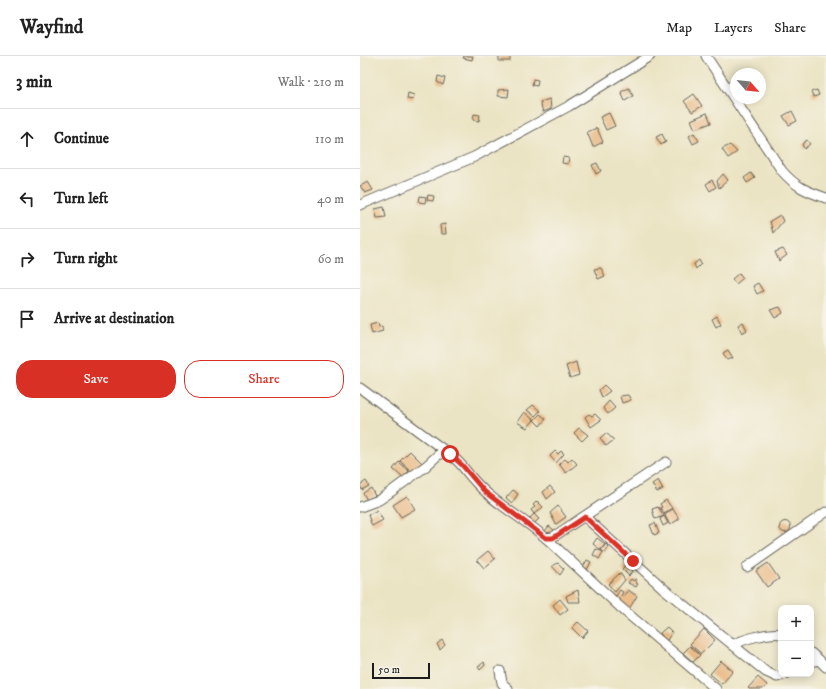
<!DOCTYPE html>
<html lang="en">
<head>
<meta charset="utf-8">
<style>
  :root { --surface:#fff; --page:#f2f2f2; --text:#222; --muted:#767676; --line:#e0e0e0; --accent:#d93025 }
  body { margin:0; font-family:"IM FELL DW Pica",serif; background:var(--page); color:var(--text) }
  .controls { position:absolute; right:12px; bottom:12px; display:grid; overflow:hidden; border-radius:8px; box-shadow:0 2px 10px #0003 }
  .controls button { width:36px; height:36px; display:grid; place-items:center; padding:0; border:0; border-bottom:1px solid var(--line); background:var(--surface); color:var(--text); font:20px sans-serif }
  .compass { position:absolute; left:370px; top:12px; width:36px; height:36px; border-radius:50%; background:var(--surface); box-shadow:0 2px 10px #0003; rotate:118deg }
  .scale { position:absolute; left:12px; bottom:10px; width:58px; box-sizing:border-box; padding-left:4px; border:2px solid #1c1c1c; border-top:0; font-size:11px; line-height:14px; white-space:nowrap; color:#1c1c1c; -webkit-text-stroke:3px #f7f3e8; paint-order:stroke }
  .stop { position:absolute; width:12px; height:12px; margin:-9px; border:3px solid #d93025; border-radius:50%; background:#fff }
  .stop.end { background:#d93025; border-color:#fff; box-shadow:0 1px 4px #0008 }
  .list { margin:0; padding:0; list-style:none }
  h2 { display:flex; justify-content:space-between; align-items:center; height:52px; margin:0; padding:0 16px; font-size:17px }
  h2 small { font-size:13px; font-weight:400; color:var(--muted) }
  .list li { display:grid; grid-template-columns:26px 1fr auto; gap:12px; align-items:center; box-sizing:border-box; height:60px; padding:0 16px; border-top:1px solid var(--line) }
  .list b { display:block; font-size:15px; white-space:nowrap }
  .list em { font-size:13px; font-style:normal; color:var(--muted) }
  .actions { display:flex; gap:8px; padding:12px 16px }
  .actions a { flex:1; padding:9px 0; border:1px solid var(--accent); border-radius:16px; text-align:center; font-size:14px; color:var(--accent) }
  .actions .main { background:var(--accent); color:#fff }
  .icon { flex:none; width:22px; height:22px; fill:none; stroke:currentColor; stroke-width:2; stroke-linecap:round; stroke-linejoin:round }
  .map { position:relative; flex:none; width:466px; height:633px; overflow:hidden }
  header { display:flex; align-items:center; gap:24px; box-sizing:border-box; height:56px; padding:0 20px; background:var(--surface); border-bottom:1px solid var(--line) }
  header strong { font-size:19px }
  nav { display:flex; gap:22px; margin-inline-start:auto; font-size:14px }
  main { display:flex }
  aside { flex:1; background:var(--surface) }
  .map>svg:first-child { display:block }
</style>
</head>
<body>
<header>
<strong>Wayfind</strong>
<nav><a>Map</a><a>Layers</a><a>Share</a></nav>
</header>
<main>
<aside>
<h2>3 min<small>Walk · 210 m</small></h2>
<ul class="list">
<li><svg class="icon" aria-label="ahead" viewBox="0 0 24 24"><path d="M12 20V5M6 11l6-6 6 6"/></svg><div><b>Continue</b></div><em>110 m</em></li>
<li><svg class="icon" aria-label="left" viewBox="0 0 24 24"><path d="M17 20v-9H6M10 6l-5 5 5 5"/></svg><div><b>Turn left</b></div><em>40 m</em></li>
<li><svg class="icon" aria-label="right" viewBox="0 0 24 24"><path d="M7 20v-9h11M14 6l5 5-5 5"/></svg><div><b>Turn right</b></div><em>60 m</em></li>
<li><svg class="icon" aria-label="arrive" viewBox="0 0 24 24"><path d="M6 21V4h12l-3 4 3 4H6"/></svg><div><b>Arrive at destination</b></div></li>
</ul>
<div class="actions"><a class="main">Save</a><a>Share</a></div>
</aside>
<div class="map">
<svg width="466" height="633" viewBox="0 0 466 633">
  <rect width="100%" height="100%" fill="#f7f3e8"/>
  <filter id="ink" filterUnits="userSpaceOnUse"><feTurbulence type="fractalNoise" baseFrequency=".025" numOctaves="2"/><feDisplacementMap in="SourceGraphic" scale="8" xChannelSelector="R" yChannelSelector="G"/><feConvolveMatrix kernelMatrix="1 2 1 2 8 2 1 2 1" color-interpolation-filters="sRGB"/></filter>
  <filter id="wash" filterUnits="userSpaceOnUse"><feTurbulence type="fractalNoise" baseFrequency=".012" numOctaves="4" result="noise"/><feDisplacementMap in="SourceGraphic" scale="16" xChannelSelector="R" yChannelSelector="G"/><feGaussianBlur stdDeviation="0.9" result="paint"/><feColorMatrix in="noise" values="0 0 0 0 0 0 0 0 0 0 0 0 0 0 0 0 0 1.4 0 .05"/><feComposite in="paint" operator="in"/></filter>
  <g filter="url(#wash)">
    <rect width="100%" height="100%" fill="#ebe4c4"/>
    <g id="blocks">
      <g fill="#e9ba86">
        <path d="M104,0H113L112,4L103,2Z"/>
        <rect x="139" y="0" width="11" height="5"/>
        <path d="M78,20L85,22L83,29L77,26Z"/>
        <path d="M173,23L178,24L177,30L172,29Z"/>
        <path d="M269,32L273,40L265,45L261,36Z"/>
        <path d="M149,33L148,41L138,40V34Z"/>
        <path d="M457,34L459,39L454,41L451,36Z"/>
        <path d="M48,37L54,39L53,44L47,43Z"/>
        <path d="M334,38L342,50L332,56L324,45Z"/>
        <path d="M190,43L191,53L183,56L180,46Z"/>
        <path d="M432,55L437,65L429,69L423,60Z"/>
        <path d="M249,57L255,70L246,74L240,61Z"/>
        <path d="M347,57L351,67L335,73L331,64Z"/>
        <path d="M114,58L120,59L119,65L113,64Z"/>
        <path d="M237,72L243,86L233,91L227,76Z"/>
        <path d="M334,77L339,85L333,88L329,80Z"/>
        <path d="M302,78L306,86L301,89L296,81Z"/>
        <path d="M447,84L450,88L444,93L442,88Z"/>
        <path d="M370,89L377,96L368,102L362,93Z"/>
        <path d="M203,101L209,102L208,108L202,107Z"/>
        <path d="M237,107L241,115L236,118L232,109Z"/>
        <path d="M391,117L395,122L387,127L384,122Z"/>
        <path d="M363,118L368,124L359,132L357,125Z"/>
        <path d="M352,124L356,131L350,135L346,128Z"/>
        <path d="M8,126L13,134L5,137L0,130Z"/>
        <path d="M68,139L74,140L73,145L67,144Z"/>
        <path d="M60,140L66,141L65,147L59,146Z"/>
        <path d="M24,151L26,161L17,162L15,153Z"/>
        <path d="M420,159L423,165L413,177L410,165Z"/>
        <path d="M85,168L86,178H81L80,169Z"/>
        <path d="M423,193L427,199L419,205L415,196Z"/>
        <path d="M339,204L341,208L336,213L334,208Z"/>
        <path d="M241,212L245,220L238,223L234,213Z"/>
        <path d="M379,217L383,222L376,228L372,223Z"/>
        <path d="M398,227L403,235L397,238L393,230Z"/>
        <path d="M420,251L423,257L415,262L410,254Z"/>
        <path d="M357,260L361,268L356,271L352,263Z"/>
        <path d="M383,266L387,274L382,277L378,269Z"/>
        <path d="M18,267L19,271L22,270L23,275L12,278L10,269Z"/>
        <path d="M368,294L373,302L367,304L363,297Z"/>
        <path d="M216,306L219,319L210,322L206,310Z"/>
        <path d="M244,329L250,335L242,341L239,334Z"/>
        <path d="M268,339L271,344L262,347L260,340Z"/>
        <path d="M249,345L255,352L248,358L243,352Z"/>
        <path d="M173,349L180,355L175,360L167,354Z"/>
        <path d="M164,356L174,364L167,372L157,366Z"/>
        <path d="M180,358L186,363L180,370L174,364Z"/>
        <path d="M229,358L232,360L235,358L241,364L231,371L225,361Z"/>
        <path d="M219,372L228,379L222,385L214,377Z"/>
        <path d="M246,377L254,384L246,390L240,382Z"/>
        <path d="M50,395L64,409L53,417L40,405Z"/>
        <path d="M195,395L198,398L201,395L204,398L196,407L190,400Z"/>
        <path d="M212,402L217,408L206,417L199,408L205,403L208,406Z"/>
        <path d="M39,406L49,415L43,422L33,413Z"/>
        <path d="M298,424L303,433L297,436L292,428Z"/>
        <path d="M6,425L9,430L2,434L0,429Z"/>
        <path d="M190,430L195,436L187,443L183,436Z"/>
        <path d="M11,432L15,440L7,444L3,437Z"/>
        <path d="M153,434L158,438L152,447L146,442Z"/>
        <path d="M47,440L55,453L41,461L33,449Z"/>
        <path d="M306,444L312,452L304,457L300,452L302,451L300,448Z"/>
        <path d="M177,445L183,451L174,458L171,454L175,451L173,449Z"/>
        <path d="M198,450L206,461L196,468L190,457Z"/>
        <path d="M298,451L304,460L295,463L292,453Z"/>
        <path d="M313,453L319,463L310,469L305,460L306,459L304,458Z"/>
        <path d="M17,454L23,464L12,470L8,459Z"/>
        <path d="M174,458L179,463L172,469L168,464Z"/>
        <path d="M304,460L308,467L303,470L300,463Z"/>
        <circle cx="425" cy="471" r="5.5"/>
        <path d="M295,467L299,477L294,479L290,469Z"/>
        <path d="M189,470L194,474L189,479L185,475Z"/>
        <path d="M237,482L245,488L241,494L233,488Z"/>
        <path d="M246,488L249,491L245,497L241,494Z"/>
        <path d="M236,493L243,496L239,503L233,499Z"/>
        <path d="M128,495L135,503L124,512L117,504Z"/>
        <path d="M227,504L231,506L226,516L222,513Z"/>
        <path d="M198,507L204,513L200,519L192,510Z"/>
        <path d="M267,507L273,513L269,520L262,513Z"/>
        <path d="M408,507L419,523L407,531L396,515Z"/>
        <path d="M260,517L265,524L255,536L248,528Z"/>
        <path d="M271,523L274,525L275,523L277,524L276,527L278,528L276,531L268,527Z"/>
        <path d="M218,534L220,546H208L206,540Z"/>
        <path d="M260,534L263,536L261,540L263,541L268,534L277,540L269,553L254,543Z"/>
        <path d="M200,543L208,553L200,559L193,549Z"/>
        <path d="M218,566L228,575L222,582L212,572Z"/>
        <path d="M307,571L312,576L306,586L300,577Z"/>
        <path d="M344,573L355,584L341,598L330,588Z"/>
        <path d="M82,584L85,589L80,594L77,588Z"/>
        <path d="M330,590L340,599L333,606L323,597Z"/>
        <path d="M361,605L373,615L362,628L350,618Z"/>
        <path d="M124,606L125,609L120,614L118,611Z"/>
        <path d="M398,621L407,629L403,633H389L388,632Z"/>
      </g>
    </g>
  </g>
  <g filter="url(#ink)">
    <use href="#blocks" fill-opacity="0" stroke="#646257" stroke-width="1"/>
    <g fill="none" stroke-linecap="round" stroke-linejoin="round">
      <defs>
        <g id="minor">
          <path d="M346,0L422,115C436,131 446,135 466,142"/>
          <path d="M0,149L114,101L209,50L290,0"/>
          <path d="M0,332L88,397"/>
          <path d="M0,451L19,444L32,435L66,410L78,399L85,397C97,401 104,413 112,422C131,445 158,459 181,478L186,482L193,481L306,406"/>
          <path d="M225,461L303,532L406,616L417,621L426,618"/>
          <path d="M186,482L260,551L356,633"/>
          <path d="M387,511L466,456"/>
          <path d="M373,589C383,583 410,576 421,578"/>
          <path d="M451,597L459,604"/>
          <path d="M451,606L459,604L466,611"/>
          <path d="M140,615L142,627L148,633"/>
        </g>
      </defs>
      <use href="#minor" stroke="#646257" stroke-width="11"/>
      <use href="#minor" stroke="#fff" stroke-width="9"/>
    </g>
  </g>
  <g fill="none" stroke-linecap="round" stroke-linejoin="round" filter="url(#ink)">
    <path stroke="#d93025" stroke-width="5" d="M90,398L102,409L125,436L186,482H193L225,461L273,505"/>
  </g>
</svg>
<div class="controls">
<button>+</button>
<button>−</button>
</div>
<svg class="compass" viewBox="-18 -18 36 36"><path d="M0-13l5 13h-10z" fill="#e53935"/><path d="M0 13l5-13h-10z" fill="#767676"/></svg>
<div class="scale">50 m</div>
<div class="stop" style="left:90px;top:398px"></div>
<div class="stop end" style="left:273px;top:505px"></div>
</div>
</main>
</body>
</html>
